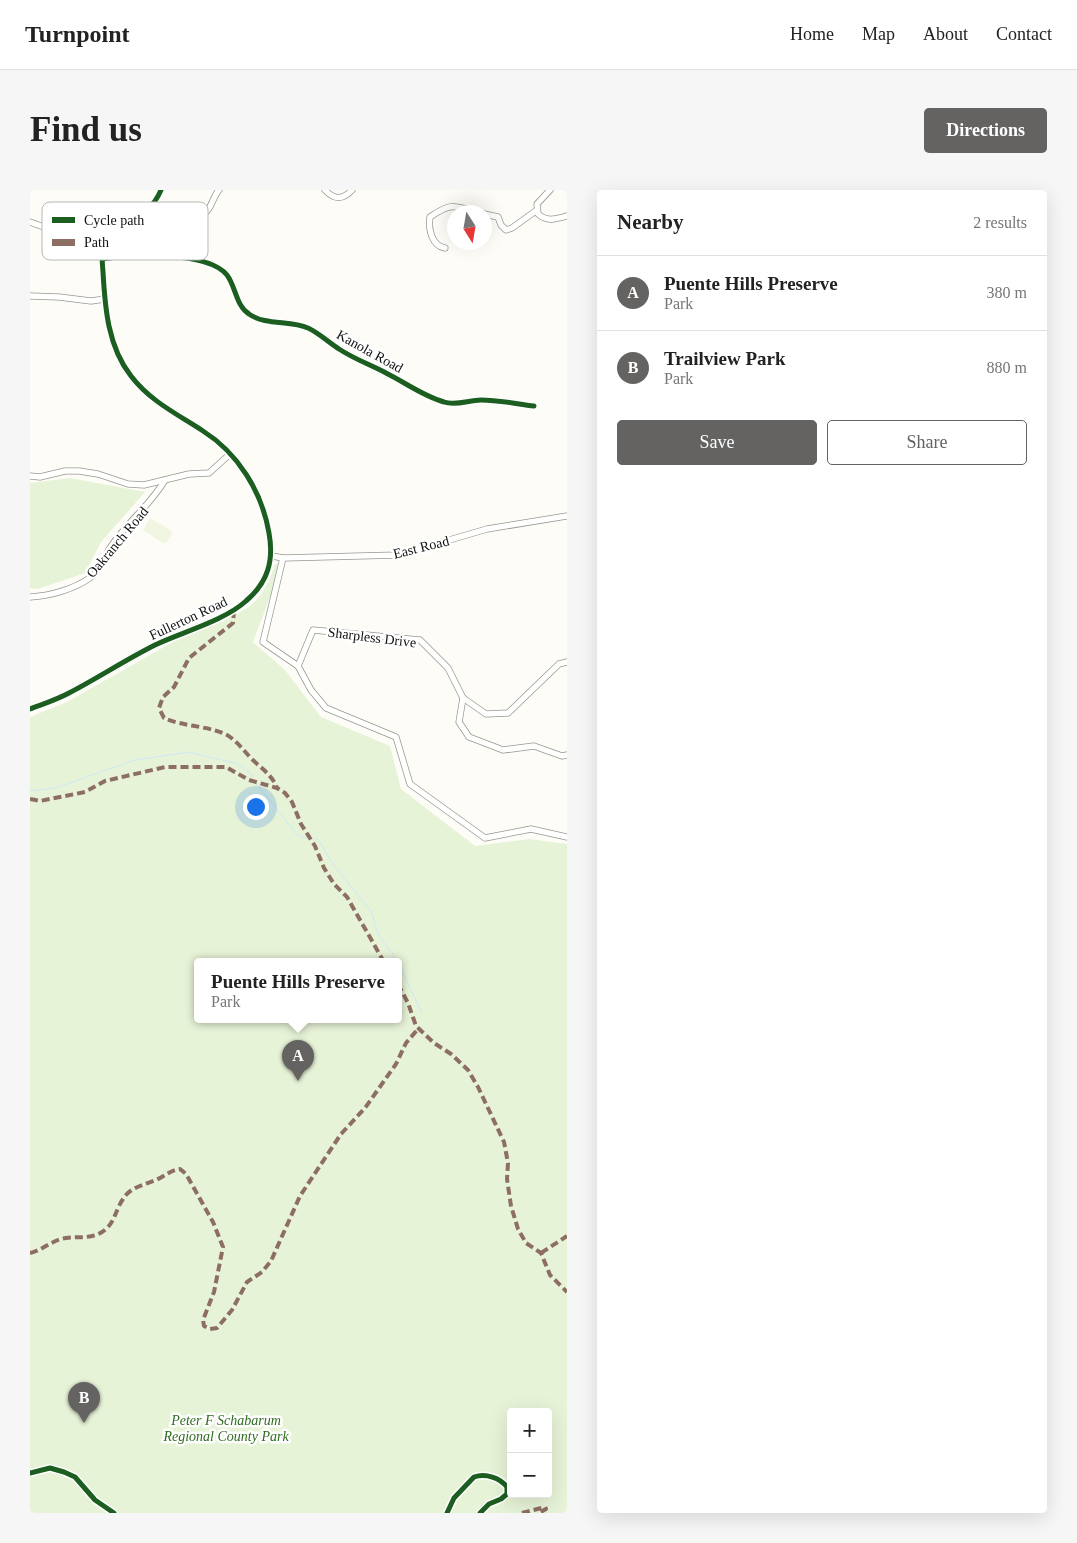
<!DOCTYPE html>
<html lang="en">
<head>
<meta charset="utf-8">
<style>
  :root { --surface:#fff; --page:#f6f6f6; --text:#222; --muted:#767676; --line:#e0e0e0; --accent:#646362 }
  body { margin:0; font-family:"Times New Roman",serif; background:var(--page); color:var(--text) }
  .controls { position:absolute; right:15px; bottom:15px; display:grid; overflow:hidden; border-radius:5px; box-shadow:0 5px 20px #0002 }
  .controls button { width:45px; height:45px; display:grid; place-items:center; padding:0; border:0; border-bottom:1px solid var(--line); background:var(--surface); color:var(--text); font:25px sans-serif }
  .compass { position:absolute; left:417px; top:15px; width:45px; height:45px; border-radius:50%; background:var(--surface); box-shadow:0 5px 20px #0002; rotate:169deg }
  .you { position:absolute; left:225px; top:616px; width:18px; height:18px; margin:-12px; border:4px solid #fff; border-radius:50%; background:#1a73e8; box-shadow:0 0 0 8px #1a73e833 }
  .badge { display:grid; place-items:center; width:32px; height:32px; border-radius:50%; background:var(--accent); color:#fff; font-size:16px; font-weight:700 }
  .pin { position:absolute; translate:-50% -41px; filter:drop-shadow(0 1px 2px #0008) }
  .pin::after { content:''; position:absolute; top:26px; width:18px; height:15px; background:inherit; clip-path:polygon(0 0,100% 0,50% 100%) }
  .popup { position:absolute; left:164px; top:768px; width:208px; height:65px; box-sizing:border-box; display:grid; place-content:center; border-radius:5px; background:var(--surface); filter:drop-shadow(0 1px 4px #0005); font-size:16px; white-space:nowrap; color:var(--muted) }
  .popup b { font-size:19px; color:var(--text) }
  .popup::after { content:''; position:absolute; left:50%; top:100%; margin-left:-10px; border:10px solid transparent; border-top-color:var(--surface) }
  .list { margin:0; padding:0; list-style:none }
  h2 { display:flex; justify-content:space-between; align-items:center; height:65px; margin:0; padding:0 20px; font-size:21px }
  h2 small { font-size:16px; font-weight:400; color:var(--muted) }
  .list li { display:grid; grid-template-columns:32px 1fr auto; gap:15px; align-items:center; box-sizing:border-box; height:75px; padding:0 20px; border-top:1px solid var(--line) }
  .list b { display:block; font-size:19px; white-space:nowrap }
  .list p { margin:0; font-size:16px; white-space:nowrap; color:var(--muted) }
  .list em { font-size:16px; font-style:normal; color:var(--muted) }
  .actions { display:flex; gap:10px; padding:15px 20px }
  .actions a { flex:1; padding:11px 0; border:1px solid var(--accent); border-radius:5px; text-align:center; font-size:18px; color:var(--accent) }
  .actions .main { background:var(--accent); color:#fff }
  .map { position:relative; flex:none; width:537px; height:1323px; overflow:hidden; border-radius:5px }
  header { display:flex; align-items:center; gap:30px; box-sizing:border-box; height:70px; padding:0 25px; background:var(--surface); border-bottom:1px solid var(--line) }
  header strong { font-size:24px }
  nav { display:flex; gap:28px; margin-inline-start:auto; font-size:18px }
  .intro { display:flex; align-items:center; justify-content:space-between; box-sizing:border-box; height:120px; padding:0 30px }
  h1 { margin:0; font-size:35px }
  .button { padding:12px 22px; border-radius:5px; background:var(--accent); color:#fff; font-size:18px; font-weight:700 }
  main { display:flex; gap:30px; padding:0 30px }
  aside { flex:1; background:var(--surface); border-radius:5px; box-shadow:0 5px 20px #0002 }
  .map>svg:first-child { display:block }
</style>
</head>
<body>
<header>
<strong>Turnpoint</strong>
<nav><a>Home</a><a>Map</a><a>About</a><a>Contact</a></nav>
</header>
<div class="intro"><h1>Find us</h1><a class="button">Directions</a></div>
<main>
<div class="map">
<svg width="537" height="1323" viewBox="0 0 537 1323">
  <rect width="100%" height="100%" fill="#fdfcf7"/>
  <g fill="#e7f3d7" fill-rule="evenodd">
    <path d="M40,288L115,302L71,352L55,383L8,399L0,398V293Z"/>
    <path d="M248,373L249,376L245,394L223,452L255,480L291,527L360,556L371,599L445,656L499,649L537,654V1323H0V527L37,512L141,453L194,431L219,417L230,406L239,391L245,374ZM168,772H368V830H168ZM481,1222H518V1304H481Z"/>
  </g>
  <path fill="#f0f6e1" d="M120,328L143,342L137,352L133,353L113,340Z"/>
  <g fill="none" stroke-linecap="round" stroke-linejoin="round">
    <g stroke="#cde8f7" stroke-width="1">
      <path d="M226,593L268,646L277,648"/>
      <path d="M0,601L25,598L105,570L159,562L208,574L223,586"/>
      <path d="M285,648L289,651L304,676L341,721L349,746L366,768L392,823"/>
    </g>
    <defs>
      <g id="minor">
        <path d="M295,0C304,10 313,10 322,0"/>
        <path d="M520,0L507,14L508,24C517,32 526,29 537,26"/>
        <path d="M121,16C130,19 167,29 175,23C182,18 183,6 189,0"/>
        <path d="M454,24L468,27L471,35L476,40L482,38L507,20"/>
        <path d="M0,32L73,58"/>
        <path d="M415,58C402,56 398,39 400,27C422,12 424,16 448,22"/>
        <path d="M72,69C101,64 177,61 197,85C206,97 206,116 219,124C236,136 260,130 278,138C289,143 298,152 309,159C324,169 341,175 356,183C376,193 393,206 414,212C426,216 439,210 451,210C469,210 487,214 504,216"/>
        <path d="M0,106L29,107L61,111L75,109"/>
        <path d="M0,286L10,287L35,281H49L68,284L98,294L114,295L159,284L179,283L200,264"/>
        <path d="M242,366L253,368L368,365L457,339L537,326"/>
        <path d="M253,368L233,452L268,476L281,500L296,518L366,547L380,594L455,648L501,639L537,647"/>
        <path d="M0,407C20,406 45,399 61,387C70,381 74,367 80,358C96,333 120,316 135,290"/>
        <path d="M268,476L283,440L390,450L418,478L433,508L456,524L478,523L529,474L537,472"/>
        <path d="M433,508L429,532L439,547L473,560L504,556L532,566L537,565"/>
        <path d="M0,519C13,514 26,510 39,503C68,488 95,470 125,455C152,442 194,431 216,411C238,392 244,371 239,343C232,302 208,263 173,241C147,224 120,211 101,186C78,157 75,118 73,82C72,72 71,61 74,52C80,32 103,30 118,18C124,14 128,7 131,0"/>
      </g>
    </defs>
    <use href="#minor" stroke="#979795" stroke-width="7"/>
    <use href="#minor" stroke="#fffffe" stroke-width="5.5"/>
    <g stroke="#8d6e63" stroke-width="4" stroke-dasharray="8 4" stroke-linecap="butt">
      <path d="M204,420L203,433L159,468L144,497L133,507L129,518L134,528C153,537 185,536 200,547C210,554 216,564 225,572C234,580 243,587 247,598"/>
      <path d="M0,609L10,611L55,602L75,591L135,577H196L219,590L247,598L255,603L262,612L271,634L285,656L294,678L304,694L317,707L354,772"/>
      <path d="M368,794L378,813L386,836L404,853L421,864L438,880L448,897L474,952L478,973L477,989L481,1016L488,1039L496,1053L511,1063L520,1085L537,1102"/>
      <path d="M0,1063C13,1060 22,1050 36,1048C50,1046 64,1050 76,1039C85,1031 86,1019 93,1009C100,997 114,995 126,990C135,986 141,980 150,979L156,984L183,1032L193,1057L184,1102L173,1130L174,1136L180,1139L187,1138L202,1120L217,1092L232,1082L241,1071L270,1006L311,944L335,918L366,874L376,853L388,839"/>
      <path d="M511,1063L537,1046"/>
      <path d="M492,1323L515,1317L516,1319L509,1323"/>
    </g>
    <defs>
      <g id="cycleway">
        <path d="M72,69C101,64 177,61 197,85C206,97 206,116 219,124C236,136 260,130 278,138C289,143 298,152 309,159C324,169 341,175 356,183C376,193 393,206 414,212C426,216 439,210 451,210C469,210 487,214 504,216"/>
        <path d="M0,519C13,514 26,510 39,503C68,488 95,470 125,455C152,442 194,431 216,411C238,392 244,371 239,343C232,302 208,263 173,241C147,224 120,211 101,186C78,157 75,118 73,82C72,72 71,61 74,52C80,32 103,30 118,18C124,14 128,7 131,0"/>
        <path d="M0,1283L20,1278L34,1282L45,1287L65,1310L84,1323"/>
        <path d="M417,1323L424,1308L444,1287C456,1283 470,1288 477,1297V1304L471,1309L459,1314L450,1323"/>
      </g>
    </defs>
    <use href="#cycleway" stroke="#fff" stroke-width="8"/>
    <use href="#cycleway" stroke="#1b5e20" stroke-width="5"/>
  </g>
  <g text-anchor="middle" stroke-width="5" stroke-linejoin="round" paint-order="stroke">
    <g font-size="14" fill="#111" stroke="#fff">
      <text transform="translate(340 161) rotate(29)" y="5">Kanola Road</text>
      <text transform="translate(87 352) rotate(-50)" y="5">Oakranch Road</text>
      <text transform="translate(391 357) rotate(-14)" y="5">East Road</text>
      <text transform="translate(158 428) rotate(-25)" y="5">Fullerton Road</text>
      <text transform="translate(342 447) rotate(7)" y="5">Sharpless Drive</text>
    </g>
    <g font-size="14" font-style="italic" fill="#2f6b1f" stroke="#fff">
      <text x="196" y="1235">Peter F Schabarum<tspan x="196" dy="16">Regional County Park</tspan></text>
    </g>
  </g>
  <rect x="12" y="12" width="166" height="58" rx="8" fill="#fff" stroke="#b8b8b8" stroke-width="1"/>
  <rect x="22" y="27" width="23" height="6" fill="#1b5e20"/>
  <rect x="22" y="49" width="23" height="7" fill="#8d6e63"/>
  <g font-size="14" fill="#111">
    <text x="54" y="35">Cycle path</text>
    <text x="54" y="57">Path</text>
  </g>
</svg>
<div class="controls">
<button>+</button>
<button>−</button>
</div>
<svg class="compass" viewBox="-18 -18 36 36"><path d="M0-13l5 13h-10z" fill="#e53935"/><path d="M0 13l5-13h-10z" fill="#767676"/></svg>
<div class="you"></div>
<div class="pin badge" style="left:268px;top:891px">A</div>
<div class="popup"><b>Puente Hills Preserve</b>Park</div>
<div class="pin badge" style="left:54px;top:1233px">B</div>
</div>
<aside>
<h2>Nearby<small>2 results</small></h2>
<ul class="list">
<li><span class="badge">A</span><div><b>Puente Hills Preserve</b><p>Park</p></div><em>380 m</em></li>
<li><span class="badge">B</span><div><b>Trailview Park</b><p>Park</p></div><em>880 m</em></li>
</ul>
<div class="actions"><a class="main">Save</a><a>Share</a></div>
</aside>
</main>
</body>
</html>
